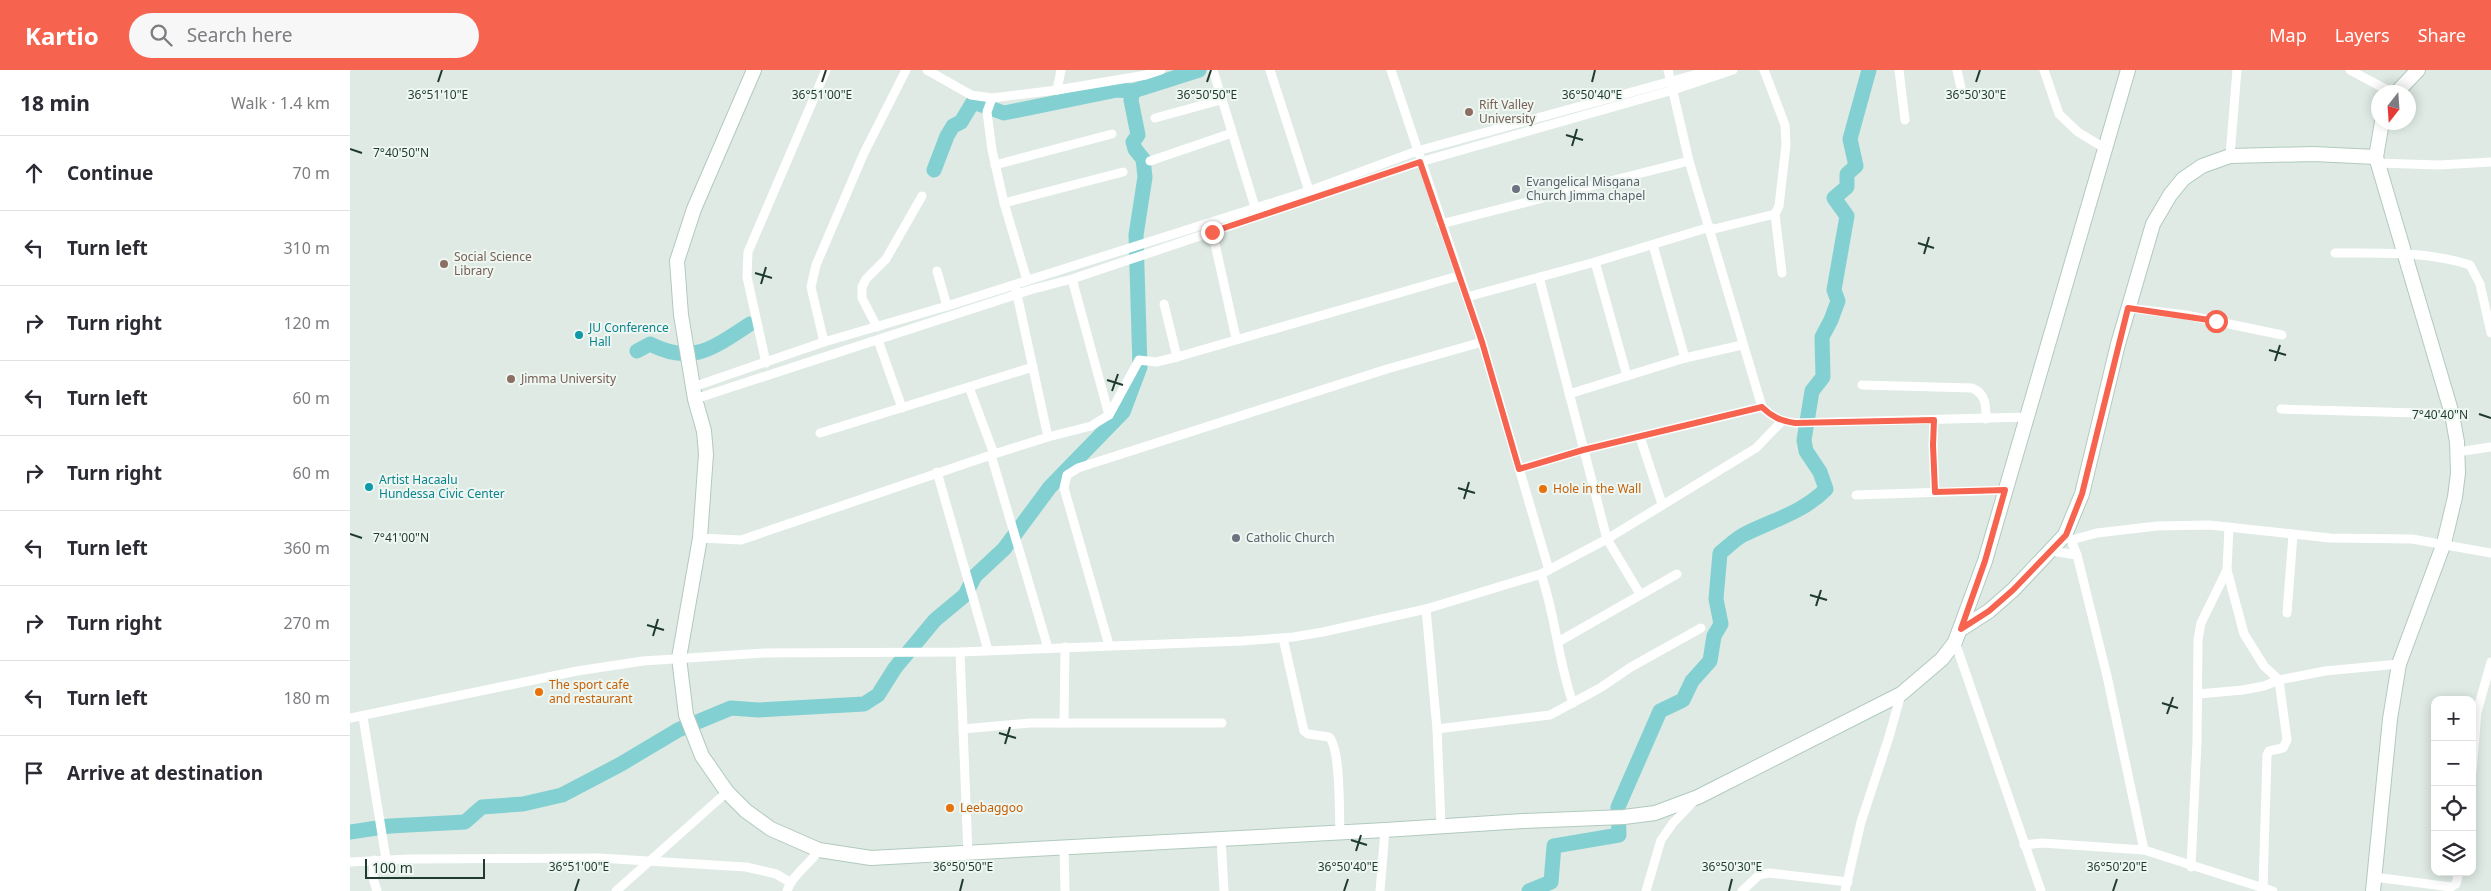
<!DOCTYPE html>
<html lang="en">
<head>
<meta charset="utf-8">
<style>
  :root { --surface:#fff; --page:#f7f7f7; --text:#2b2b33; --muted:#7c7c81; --line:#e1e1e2; --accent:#f6634f }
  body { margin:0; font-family:"Noto Sans",sans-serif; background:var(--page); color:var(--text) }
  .controls { position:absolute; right:15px; bottom:15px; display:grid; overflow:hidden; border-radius:10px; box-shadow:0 2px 12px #0003 }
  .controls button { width:45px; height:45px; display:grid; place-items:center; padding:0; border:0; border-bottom:1px solid var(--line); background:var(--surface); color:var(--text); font:25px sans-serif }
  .compass { position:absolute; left:2021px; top:15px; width:45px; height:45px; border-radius:50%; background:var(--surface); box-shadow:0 2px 12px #0003; rotate:197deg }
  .scale { position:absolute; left:15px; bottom:12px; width:120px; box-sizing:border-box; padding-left:5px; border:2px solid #1f3a2f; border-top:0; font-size:14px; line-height:18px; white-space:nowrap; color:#1f3a2f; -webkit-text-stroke:4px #eef7f1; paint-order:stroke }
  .stop { position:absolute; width:15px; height:15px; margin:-11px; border:4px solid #f6634f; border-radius:50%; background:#fff }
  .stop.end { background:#f6634f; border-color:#fff; box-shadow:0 1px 5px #0008 }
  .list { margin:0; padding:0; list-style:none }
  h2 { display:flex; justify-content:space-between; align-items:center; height:65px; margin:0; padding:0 20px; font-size:21px }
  h2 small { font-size:16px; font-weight:400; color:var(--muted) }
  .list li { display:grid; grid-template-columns:32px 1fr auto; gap:15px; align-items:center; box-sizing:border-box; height:75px; padding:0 20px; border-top:1px solid var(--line) }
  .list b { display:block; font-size:19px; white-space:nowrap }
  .list em { font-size:16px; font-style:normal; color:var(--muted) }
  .icon { flex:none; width:28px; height:28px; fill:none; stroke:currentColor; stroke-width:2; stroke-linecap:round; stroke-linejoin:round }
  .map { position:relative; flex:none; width:2141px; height:821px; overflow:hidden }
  header { display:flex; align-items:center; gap:30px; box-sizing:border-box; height:70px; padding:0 25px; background:var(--accent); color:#fff }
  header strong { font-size:24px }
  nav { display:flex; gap:28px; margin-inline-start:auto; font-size:18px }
  .search { width:350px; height:45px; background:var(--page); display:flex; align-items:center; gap:12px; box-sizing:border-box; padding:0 18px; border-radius:28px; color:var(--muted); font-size:19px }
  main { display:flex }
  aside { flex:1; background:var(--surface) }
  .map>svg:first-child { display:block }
</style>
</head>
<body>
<header>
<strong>Kartio</strong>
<div class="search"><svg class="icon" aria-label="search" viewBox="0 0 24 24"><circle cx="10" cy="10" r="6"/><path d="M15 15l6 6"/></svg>Search here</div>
<nav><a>Map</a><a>Layers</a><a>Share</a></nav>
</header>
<main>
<aside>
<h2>18 min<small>Walk · 1.4 km</small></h2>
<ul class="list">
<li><svg class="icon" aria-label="ahead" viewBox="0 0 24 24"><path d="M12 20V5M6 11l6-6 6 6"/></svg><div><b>Continue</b></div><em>70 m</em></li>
<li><svg class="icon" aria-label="left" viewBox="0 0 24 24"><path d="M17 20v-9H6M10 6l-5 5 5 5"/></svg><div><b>Turn left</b></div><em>310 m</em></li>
<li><svg class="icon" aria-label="right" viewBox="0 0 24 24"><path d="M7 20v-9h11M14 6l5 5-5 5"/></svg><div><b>Turn right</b></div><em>120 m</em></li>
<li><svg class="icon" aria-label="left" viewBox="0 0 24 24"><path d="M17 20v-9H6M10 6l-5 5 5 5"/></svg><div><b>Turn left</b></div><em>60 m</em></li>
<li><svg class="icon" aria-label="right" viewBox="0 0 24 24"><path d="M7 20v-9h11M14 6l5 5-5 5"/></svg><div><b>Turn right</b></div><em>60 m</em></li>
<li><svg class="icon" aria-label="left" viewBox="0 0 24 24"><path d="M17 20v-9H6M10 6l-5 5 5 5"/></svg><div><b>Turn left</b></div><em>360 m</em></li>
<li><svg class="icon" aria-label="right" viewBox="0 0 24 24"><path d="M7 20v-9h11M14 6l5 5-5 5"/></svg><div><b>Turn right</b></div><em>270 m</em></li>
<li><svg class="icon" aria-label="left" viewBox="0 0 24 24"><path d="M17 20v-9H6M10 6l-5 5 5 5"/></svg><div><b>Turn left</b></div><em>180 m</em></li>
<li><svg class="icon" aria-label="arrive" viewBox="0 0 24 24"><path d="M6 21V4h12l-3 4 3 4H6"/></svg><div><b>Arrive at destination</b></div></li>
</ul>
</aside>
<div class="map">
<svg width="2141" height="821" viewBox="0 0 2141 821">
  <rect width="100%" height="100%" fill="#deeae3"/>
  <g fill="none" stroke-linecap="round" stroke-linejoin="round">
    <g stroke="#83d0d2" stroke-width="15">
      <path d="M584,100L597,66L603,56L611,52L623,32L654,43L767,20L783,21"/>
      <path d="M287,281L300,274C343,296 364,277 400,254"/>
      <path d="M0,762L40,756L115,752L132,737L173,734L212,725L271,694L328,660L381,638L408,640L514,634L528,625L545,598L585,550L615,525L625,506L654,479L700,417L773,342L790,297L786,165L795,107L793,89L785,79L783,72L788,65L781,30L783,21L849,0"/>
      <path d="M1179,821L1201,812L1204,776L1269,765L1268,737L1310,641L1333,630L1342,611L1360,591L1364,566L1371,554L1366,529L1370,483C1378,477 1386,468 1395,464C1423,450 1454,442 1476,419L1470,402L1456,381L1454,370L1462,321L1473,307L1472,267L1481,250L1488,231L1484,220L1497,146L1484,128L1497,117V104L1506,96L1500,69L1519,0"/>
    </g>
    <defs>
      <g id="secondary">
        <path d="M404,0L344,139L327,191L331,245L345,329L354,361L356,384L350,468L329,588L336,645L352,686L377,722L396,741L421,759L469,780L521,788L1035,760L1173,751L1274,747L1305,743L1348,727L1551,624L1592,589L1605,572L1635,491L1778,0"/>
        <path d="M2047,22L2068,0"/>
        <path d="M1611,559L1639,541L1663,520L1715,465L1732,424L1768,274L1803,154L1820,125L1833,109L1852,96L1880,86L1963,84L2026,87"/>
        <path d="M2023,821L2040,649L2049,594L2094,473L2105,427L2108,403L2107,372L2102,344L2026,87L2032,52"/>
      </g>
    </defs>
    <use href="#secondary" stroke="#b1cabe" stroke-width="16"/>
    <g stroke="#fff" stroke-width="9">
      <path d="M577,0L621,25L642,28L707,20L796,5L811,0"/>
      <path d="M863,0L905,137"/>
      <path d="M920,0L959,121"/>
      <path d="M1041,0L1132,272L1199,500"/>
      <path d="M1318,0L1339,91L1412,337C1422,347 1431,351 1445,353L1677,347"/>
      <path d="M1414,0L1435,55L1436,75L1429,136L1425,144L1432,203"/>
      <path d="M1549,0L1555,50"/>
      <path d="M1607,0L1611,18"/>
      <path d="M1694,0L1709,44L1728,62L1756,79"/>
      <path d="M2000,0L2041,22"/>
      <path d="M707,20L711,0"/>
      <path d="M642,28L637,42L642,80L654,133L677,210"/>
      <path d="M805,48L871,30"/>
      <path d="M1880,86L1887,0"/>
      <path d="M800,91L882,63"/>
      <path d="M2027,93L2089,95L2141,92"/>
      <path d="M645,95L762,64"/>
      <path d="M654,133L773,102"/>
      <path d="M1091,154L1339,91"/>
      <path d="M861,156L886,268"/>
      <path d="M1360,160L1425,144"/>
      <path d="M1303,175L1335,288"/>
      <path d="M1985,183C2029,183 2077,181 2120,195L2130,214L2141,263"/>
      <path d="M1245,192L1277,306"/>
      <path d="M587,201L597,236"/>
      <path d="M1189,207L1257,469L1290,524"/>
      <path d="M722,209L759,345"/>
      <path d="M666,220L698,367"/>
      <path d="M1117,227L1245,192L1360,157"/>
      <path d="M814,234L827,287"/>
      <path d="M1778,238L1836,245L1932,265"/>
      <path d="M527,257L512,228V217L516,209L536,189L572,126"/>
      <path d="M528,270L552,338"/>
      <path d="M474,272L461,217L466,195L514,83L556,0"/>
      <path d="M416,293L397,207L398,182L476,0"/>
      <path d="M1512,315L1622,318C1636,324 1636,335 1636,349"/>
      <path d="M343,317L474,272L597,236L959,121L1067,81L1362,0"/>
      <path d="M619,317L644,384"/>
      <path d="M1219,324L1335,288L1392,275"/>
      <path d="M345,329L680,220L722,209L1070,92L1323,20L1383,0"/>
      <path d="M1931,339L2102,344"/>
      <path d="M1584,350L1583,375L1585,422"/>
      <path d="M470,363L683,297"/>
      <path d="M1290,367L1312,434"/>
      <path d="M2107,382L2141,377"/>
      <path d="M641,385L698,578"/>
      <path d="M1169,399L1233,380L1412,337"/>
      <path d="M587,402L638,580"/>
      <path d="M1506,425L1655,420"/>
      <path d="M1718,467L1721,470L1727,485L1757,606L1794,780"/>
      <path d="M350,468L391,470L641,385L698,367L741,356L759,345L789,290L806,292L827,287L1108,206"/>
      <path d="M1721,470L1747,463L1807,456L1859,455L1980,468L2062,469L2141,483"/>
      <path d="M1701,481L1727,485"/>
      <path d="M1877,500L1894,564L1914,596L1929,610L1937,670L1933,678L1919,681L1917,685L1913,818"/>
      <path d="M1191,504C1206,547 1208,592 1223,633"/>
      <path d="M1076,539L1087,659L1091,755"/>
      <path d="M1937,543L1943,465"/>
      <path d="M933,568L954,661L958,664L979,667C991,678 989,744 990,763"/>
      <path d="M1208,572L1327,504"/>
      <path d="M1605,572L1691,821"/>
      <path d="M759,575L714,418L717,405L728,398L1037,299L1132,272"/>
      <path d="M610,582L618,784"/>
      <path d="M1848,624L1893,620L1914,616L1929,610L1975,601L2049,594"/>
      <path d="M13,647L36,789"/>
      <path d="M0,648L227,601L293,591L415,583L610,582L892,571L943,567L973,562L1076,539L1191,504L1257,469L1406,378L1432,351"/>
      <path d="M714,653L715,577"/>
      <path d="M613,659L680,653H872"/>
      <path d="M1087,659L1200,645L1250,618L1281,597L1351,558"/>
      <path d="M2122,702L2127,642L2141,592"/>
      <path d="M871,768L874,821"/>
      <path d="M1674,775L1692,773L1794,780L1923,821"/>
      <path d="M714,776L715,821"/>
      <path d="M24,790L23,808L27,821"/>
      <path d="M0,792L59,789L249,788L396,797L426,804L440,812"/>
      <path d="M1841,797L1847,672L1848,570L1851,553L1877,500L1879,457"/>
      <path d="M2024,807L2101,817L2106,814L2109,802"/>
      <path d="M266,821L377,722"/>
      <path d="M437,821C442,805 460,794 469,780"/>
      <path d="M1030,821L1035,760"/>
      <path d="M1296,821L1311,770L1323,753L1344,731"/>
      <path d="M1392,821L1409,805L1419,803L1498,812"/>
      <path d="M1495,821L1511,752L1539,667L1551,624"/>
    </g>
    <use href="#secondary" stroke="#fff" stroke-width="14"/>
  </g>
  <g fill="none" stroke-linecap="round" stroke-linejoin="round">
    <path stroke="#f6634f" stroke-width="6" d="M862,162L1070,92L1132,272L1169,399L1233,380L1412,337C1422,347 1431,351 1445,353L1584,350L1583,375L1585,422L1655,420L1635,491L1611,559L1639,541L1663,520L1716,465L1732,424L1778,238L1866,251"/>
  </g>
  <path fill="none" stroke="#1f3a2f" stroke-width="2" d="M88,12L92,0M472,12L476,0M857,12L861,0M1242,12L1245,0M1626,12L1630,0M1216,65L1233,70M1222,76L1227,59M0,79L12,83M1568,173L1584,178M1574,184L1579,167M405,203L422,208M411,214L416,197M1919,280L1936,285M1925,291L1930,275M757,310L773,315M762,321L768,304M2129,344L2141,348M1108,418L1125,423M1114,429L1119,412M0,464L12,468M1460,525L1477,530M1466,536L1471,520M297,555L314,560M303,566L308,549M1812,633L1828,638M1817,644L1823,627M649,663L666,668M655,674L660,657M1001,770L1017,775M1006,781L1011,765M225,821L229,809M610,821L613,809M994,821L998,809M1379,821L1382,809M1763,821L1767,809"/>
  <g fill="#8d6e63" stroke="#eef7f1" stroke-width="2">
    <circle cx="1119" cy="42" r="5"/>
    <circle cx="94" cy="194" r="5"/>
    <circle cx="161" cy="309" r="5"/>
  </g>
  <g fill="#6b7280" stroke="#eef7f1" stroke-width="2">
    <circle cx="1166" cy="119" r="5"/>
    <circle cx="886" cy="468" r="5"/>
  </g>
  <g fill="#0f9aa8" stroke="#eef7f1" stroke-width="2">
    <circle cx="229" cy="265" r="5"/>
    <circle cx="19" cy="417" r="5"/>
  </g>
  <g fill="#e8710a" stroke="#eef7f1" stroke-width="2">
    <circle cx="1193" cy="419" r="5"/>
    <circle cx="189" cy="622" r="5"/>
    <circle cx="600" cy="738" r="5"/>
  </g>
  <g text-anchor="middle" stroke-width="4" stroke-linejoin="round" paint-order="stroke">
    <g font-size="12" fill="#785e54" stroke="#eef7f1" text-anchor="start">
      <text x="1129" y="39">Rift Valley<tspan x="1129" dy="14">University</tspan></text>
      <text x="104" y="191">Social Science<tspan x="104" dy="14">Library</tspan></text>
      <text x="171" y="313">Jimma University</text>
    </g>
    <g font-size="12" fill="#5b616d" stroke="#eef7f1" text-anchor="start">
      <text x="1176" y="116">Evangelical Misgana<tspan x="1176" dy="14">Church Jimma chapel</tspan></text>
      <text x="896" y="472">Catholic Church</text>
    </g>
    <g font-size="12" fill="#0d838f" stroke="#eef7f1" text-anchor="start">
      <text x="239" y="262">JU Conference<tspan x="239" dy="14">Hall</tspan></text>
      <text x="29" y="414">Artist Hacaalu<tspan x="29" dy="14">Hundessa Civic Center</tspan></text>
    </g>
    <g font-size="12" fill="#c56008" stroke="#eef7f1" text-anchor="start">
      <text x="1203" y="423">Hole in the Wall</text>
      <text x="199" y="619">The sport cafe<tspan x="199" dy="14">and restaurant</tspan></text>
      <text x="610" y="742">Leebaggoo</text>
    </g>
  </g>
  <g font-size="12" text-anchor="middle" fill="#1f3a2f" stroke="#eef7f1" stroke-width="4" stroke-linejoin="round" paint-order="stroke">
    <text x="88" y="29">36°51'10"E</text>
    <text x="472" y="29">36°51'00"E</text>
    <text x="857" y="29">36°50'50"E</text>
    <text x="1242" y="29">36°50'40"E</text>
    <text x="1626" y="29">36°50'30"E</text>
    <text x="51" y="87">7°40'50"N</text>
    <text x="2090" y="349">7°40'40"N</text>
    <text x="51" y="472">7°41'00"N</text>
    <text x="229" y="801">36°51'00"E</text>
    <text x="613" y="801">36°50'50"E</text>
    <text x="998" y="801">36°50'40"E</text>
    <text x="1382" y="801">36°50'30"E</text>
    <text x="1767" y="801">36°50'20"E</text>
  </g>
</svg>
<div class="controls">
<button>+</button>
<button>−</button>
<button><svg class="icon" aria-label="locate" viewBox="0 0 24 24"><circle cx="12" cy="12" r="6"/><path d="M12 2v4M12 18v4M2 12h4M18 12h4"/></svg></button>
<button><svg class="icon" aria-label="layers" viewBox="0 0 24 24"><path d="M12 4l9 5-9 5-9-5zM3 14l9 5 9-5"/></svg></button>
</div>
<svg class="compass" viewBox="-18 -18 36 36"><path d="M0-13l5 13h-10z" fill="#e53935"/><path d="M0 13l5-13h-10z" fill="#7c7c81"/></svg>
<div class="scale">100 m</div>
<div class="stop" style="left:1866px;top:251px"></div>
<div class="stop end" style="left:862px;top:162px"></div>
</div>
</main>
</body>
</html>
